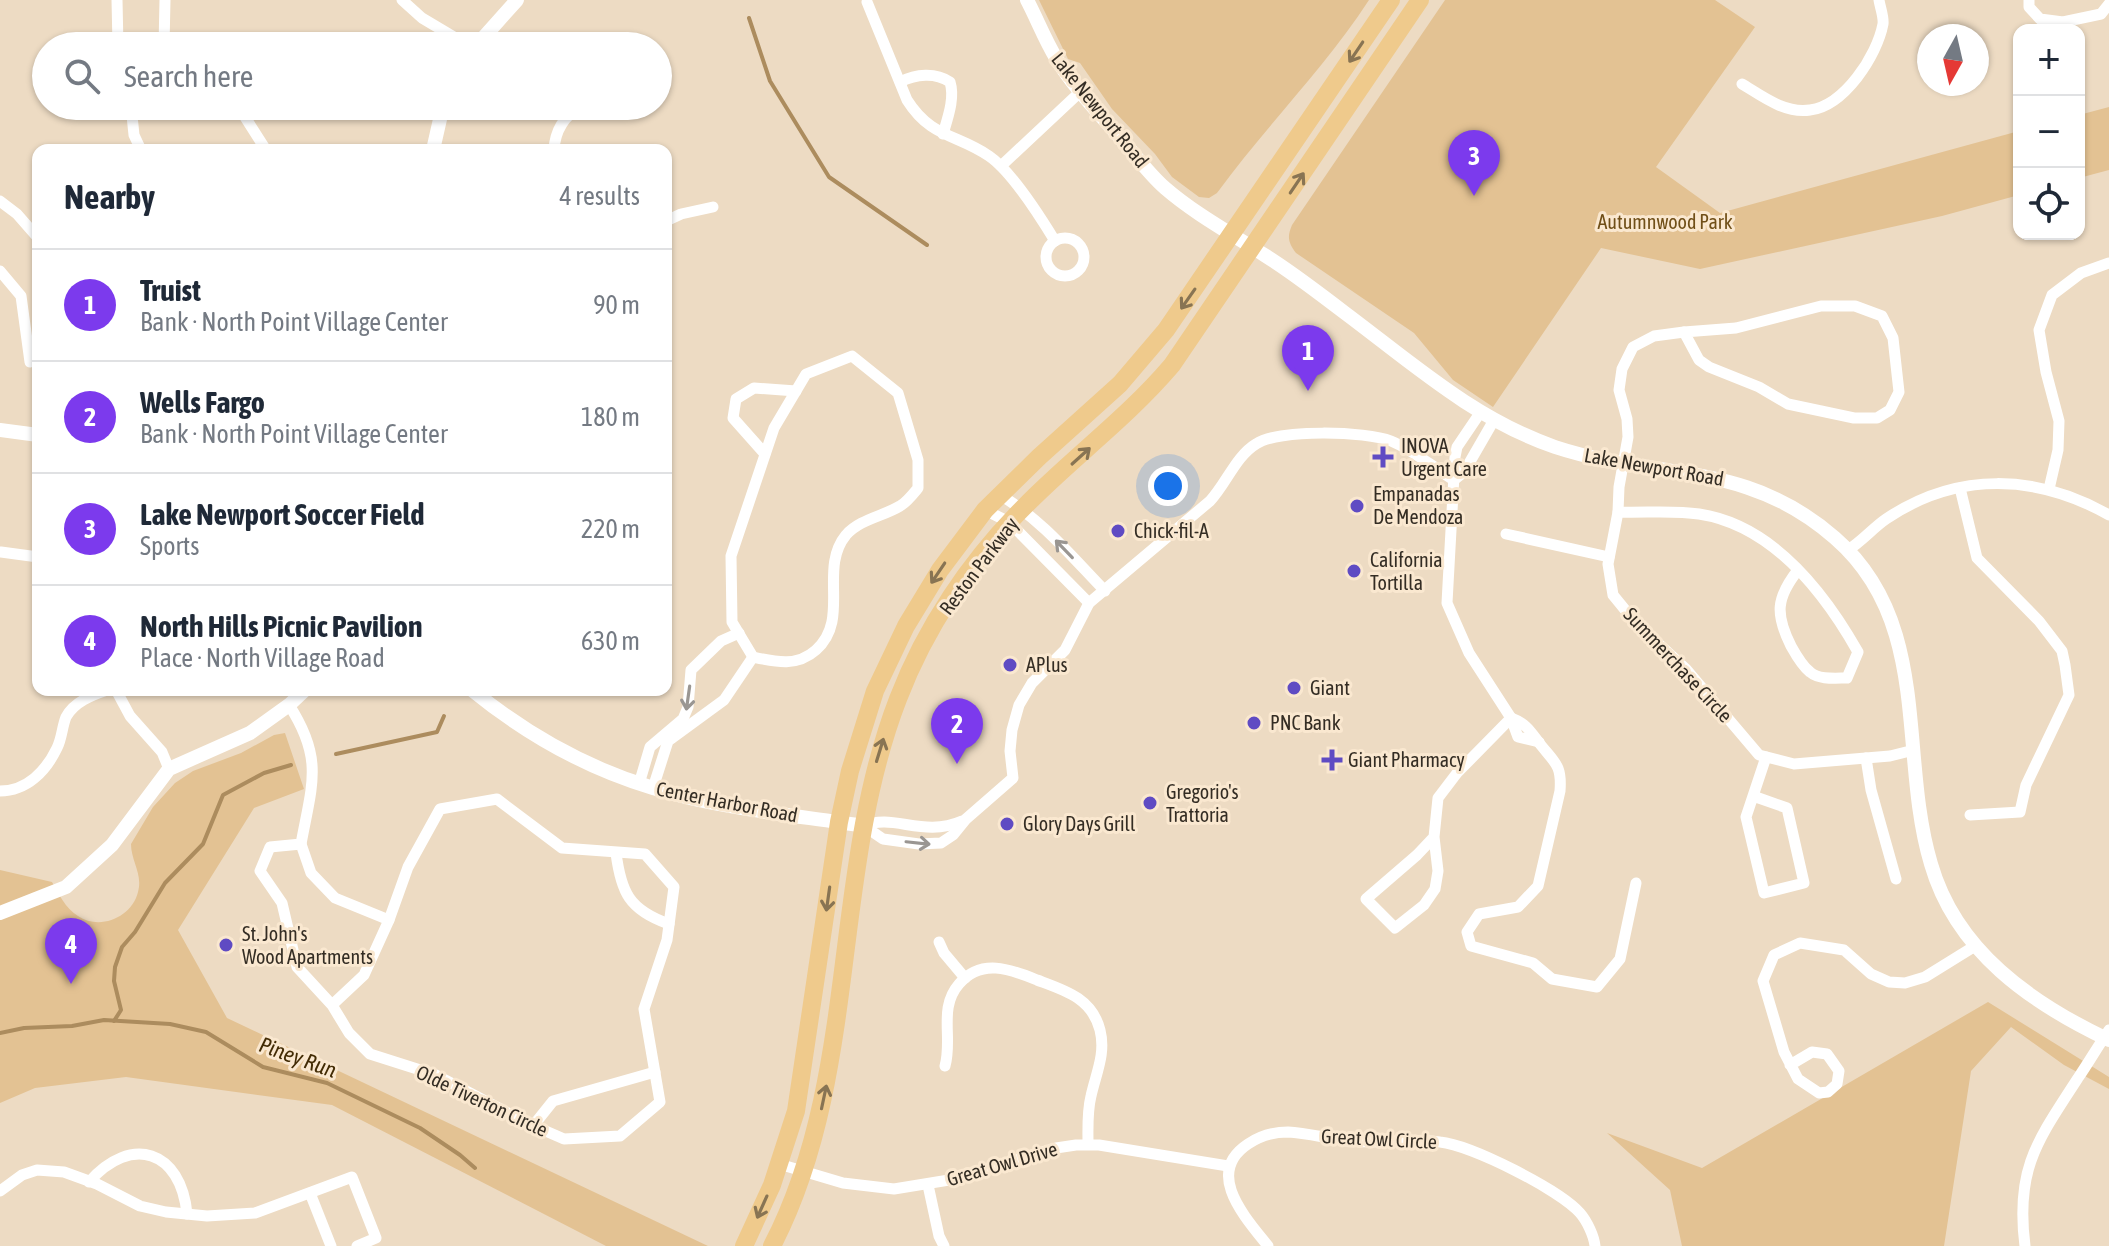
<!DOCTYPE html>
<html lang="en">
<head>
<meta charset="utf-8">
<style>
  :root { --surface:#fff; --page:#f2f2f3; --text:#1f2937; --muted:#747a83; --line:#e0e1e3; --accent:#7c3aed }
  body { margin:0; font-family:"Asap Condensed",sans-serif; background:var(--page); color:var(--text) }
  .controls { position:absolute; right:24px; top:24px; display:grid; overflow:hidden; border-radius:16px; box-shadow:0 2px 6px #0004 }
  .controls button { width:72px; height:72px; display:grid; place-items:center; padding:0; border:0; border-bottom:2px solid var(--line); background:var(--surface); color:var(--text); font:40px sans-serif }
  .compass { position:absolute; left:1917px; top:24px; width:72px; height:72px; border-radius:50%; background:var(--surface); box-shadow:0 2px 6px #0004; rotate:188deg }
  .you { position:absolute; left:1168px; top:486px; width:28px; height:28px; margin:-20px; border:6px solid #fff; border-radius:50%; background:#1a73e8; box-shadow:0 0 0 12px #1a73e833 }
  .badge { display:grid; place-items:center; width:52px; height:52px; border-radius:50%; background:var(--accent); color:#fff; font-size:26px; font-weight:700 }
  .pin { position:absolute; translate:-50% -66px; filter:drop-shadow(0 2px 4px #0008) }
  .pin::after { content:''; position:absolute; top:42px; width:28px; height:24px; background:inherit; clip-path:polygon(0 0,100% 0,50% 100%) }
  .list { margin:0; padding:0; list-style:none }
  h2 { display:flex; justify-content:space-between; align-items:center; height:104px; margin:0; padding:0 32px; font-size:34px }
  h2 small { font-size:26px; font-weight:400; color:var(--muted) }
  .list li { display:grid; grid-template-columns:52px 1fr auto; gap:24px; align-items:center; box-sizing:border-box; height:112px; padding:0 32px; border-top:2px solid var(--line) }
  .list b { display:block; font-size:30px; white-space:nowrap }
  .list p { margin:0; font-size:26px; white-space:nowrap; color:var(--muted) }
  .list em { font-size:26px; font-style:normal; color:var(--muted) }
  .icon { flex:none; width:44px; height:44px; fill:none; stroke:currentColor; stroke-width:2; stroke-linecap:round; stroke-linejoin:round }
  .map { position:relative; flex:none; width:2109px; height:1246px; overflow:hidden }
  .search { position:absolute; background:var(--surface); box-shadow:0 2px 6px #0004; left:32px; top:32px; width:640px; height:88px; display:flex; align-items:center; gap:20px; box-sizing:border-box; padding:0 28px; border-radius:44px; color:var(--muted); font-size:30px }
  .panel { position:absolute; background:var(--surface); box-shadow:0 2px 6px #0004; left:32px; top:144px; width:640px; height:552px; border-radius:16px }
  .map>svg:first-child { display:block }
</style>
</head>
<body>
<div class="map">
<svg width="2109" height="1246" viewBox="0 0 2109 1246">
  <rect width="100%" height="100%" fill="#eddbc3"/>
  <g fill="#e3c293">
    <path d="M1039,0H1369C1324,69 1265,127 1217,193L1209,198L1199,197L1172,177L1155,154L1112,109L1080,63L1068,59Z"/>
    <path d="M1445,0H1715L1755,27L1656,167L1720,213L2019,131V195L1942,216L1700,269L1601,248L1493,407L1453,380L1414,333L1296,253C1288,242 1287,237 1292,225Z"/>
    <path d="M2109,107V170L2079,178V115Z"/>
    <path d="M285,733L304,789L254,808L178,930L227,1018L708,1246H606L332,1105L126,1077L35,1088L0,1103V870L52,882C59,894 65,908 78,916C100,931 132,917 138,892C143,874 131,861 131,844L153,807L175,783L193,771L241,753L274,735Z"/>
    <path d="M1988,1002L2109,1077V1089L2064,1065L2011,1027L1971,1071L1944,1246H1682L1670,1190L1607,1133L1702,1168Z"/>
  </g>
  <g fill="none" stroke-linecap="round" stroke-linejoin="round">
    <g stroke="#ac8c5e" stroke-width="4">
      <path d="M749,18L770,81L829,177L927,245"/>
      <path d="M336,754L437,732L444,716"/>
      <path d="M114,1021L121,1010L114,981L115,967L122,947L135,932L165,883L203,844L223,795L264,773L291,765"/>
      <path d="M0,1033L24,1028L72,1026L104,1020L170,1024L206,1032L263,1067L327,1083L420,1128L460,1155L475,1168"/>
    </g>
    <g stroke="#fff" stroke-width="11">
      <path d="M117,0L118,46"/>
      <path d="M402,0L422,18L469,46"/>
      <path d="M2029,0V7L2040,19L2063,22L2101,14L2109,4"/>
      <path d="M867,2L907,100C931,138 957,134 989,156C1011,171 1041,218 1055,241"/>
      <path d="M164,46L165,0"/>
      <path d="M900,82C916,74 935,72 950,82C955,98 948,117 943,134"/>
      <path d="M1742,84C1762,96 1785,114 1810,110C1844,106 1877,56 1883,24C1884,17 1880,7 1879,0"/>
      <path d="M131,106L134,135L141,150"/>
      <path d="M238,106L266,150"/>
      <path d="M554,150C555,131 564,116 581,106"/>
      <path d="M1001,166L1080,92"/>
      <path d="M0,201L17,214L38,238"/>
      <path d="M666,221L681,214L713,207"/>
      <circle cx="1065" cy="257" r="19"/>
      <path d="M0,271L21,296L30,362"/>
      <path d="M1821,306H1855L1882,316L1893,338L1899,392L1890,410L1877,418H1854L1788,404L1759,387L1709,367L1699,360L1684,332L1736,328Z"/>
      <path d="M1684,332L1654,336L1633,347L1622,369L1619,390L1627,419L1628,437L1619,487L1618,512L1608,564L1613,595L1635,622L1686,669L1759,755L1794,764L1890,756L1914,750"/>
      <path d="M852,356L898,393L918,460V488C913,494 907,502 900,506C884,516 860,519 846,535C818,569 851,619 816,650C797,667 776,662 753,657L732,622L731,556L774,428L806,374Z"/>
      <path d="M1480,413L1457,447L1455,457L1447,603L1469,653L1511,718L1518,737L1539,742"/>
      <path d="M765,454L733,418L736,399L754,388L796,391"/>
      <path d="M1454,480L1464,472L1494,420"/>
      <path d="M1960,488L1977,558L2039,621L2062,651L2065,665L2069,695L2026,785L2020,812L1970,815"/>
      <path d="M2049,489L2058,450L2059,421L2046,372L2039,330L2052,295L2081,273L2109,263"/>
      <path d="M1000,495C1041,519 1072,557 1105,591"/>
      <path d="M985,510L1009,522L1089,603"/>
      <path d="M1618,512C1645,513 1673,510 1699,514C1773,525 1824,592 1858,652L1847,678C1836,678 1819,680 1810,672C1802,666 1796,655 1791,646C1775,614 1776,598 1798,570"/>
      <path d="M1506,534L1609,557"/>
      <path d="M1848,550C1862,541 1873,528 1886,519C1957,471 2037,474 2109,515"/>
      <path d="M1,552L38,557"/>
      <path d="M116,690L130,716L162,752L169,769"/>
      <path d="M289,705C324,759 312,784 301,844L270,847L260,871L282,903L297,967L332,1005L349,1033L370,1054L436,1075L525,1122L564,1139L620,1136L660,1102L644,1009L667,940L674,887L645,854L562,848L497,799L440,809L408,867L389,920L364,975L332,1005"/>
      <path d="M1511,718C1527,724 1530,731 1540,744C1555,763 1562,765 1560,791L1538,886L1518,907L1479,914L1467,932L1471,946L1533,963L1552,979L1597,987L1620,959L1636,883"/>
      <path d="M1866,758L1871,790L1896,879"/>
      <path d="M639,784L650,747L683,719L688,707L691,670L721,641L739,633"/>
      <path d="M653,788L668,741L724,700L753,657"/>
      <path d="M0,791C27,791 46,771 57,748C62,738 62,727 66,717C74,702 92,695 107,690"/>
      <path d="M1753,796L1787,808L1804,883L1764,893L1746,817L1766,757"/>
      <path d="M864,826L883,839L919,844L941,843L953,835L966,819L1013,778L1010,751L1012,730L1019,705L1032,683L1065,650L1089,603L1210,501C1226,484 1236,456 1256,444C1278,429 1366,431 1391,441C1413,450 1433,467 1454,480"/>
      <path d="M864,826C893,813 923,838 962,821"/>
      <path d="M1434,837L1417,855L1366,899L1395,928L1424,905L1435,889L1438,871L1434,837L1438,798L1457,773L1511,718"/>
      <path d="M301,844L311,873L335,898L389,920"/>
      <path d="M616,853C621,892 629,910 669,924"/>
      <path d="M939,942L944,953L965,978"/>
      <path d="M1790,1065L1812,1052L1827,1054L1839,1071L1837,1084L1828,1092L1819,1093L1798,1079L1784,1052L1763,981L1774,955L1800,943L1844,950L1871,974L1889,982L1905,983L1925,977L1975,946"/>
      <path d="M945,1066C953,1038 938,1008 959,984C981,958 1010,969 1037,980C1064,990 1092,998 1100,1030C1106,1054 1096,1073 1091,1096C1087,1112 1088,1128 1088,1144"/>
      <path d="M533,1126L553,1101L655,1072"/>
      <path d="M779,1164L843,1183L894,1189L949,1180L1056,1148L1076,1145H1099L1228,1166"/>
      <path d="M89,1182C131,1134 181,1150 187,1214"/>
      <path d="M928,1185L939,1236L944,1246"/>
      <path d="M0,1191L22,1175L37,1170L64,1172L97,1184L140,1206L166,1212L207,1216L255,1213L352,1177L376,1238L357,1246"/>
      <path d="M310,1193L331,1246"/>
      <path d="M1268,1246C1245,1217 1204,1173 1248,1144C1260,1136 1274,1132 1288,1132C1308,1133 1329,1139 1349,1141C1379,1144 1410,1138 1440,1142C1471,1145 1560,1190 1580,1213C1587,1221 1594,1236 1595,1246"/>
      <path d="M2025,1246C2015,1168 2038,1140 2078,1078C2089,1062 2098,1046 2109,1030"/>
    </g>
    <g stroke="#fff" stroke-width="14">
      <path d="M1027,0C1037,19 1045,40 1056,58C1074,88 1099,113 1122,140C1136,156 1149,174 1165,188C1195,214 1232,234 1266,256C1293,273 1319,293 1345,313C1412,363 1474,419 1555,447C1658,481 1745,459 1835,538C1933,623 1898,754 1931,864C1956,951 2031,1003 2109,1040"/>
      <path d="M476,46L517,0"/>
      <path d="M433,150L443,106"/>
      <path d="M0,430L38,435"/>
      <path d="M472,690C526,734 586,768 653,788C721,809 794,815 864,826"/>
      <path d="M0,913L66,887L112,845L169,769L250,733L289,705L305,690"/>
    </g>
    <g stroke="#efca8c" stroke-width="18">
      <path d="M744,1246L772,1185L796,1111L839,822L850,771L875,691L906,626L940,570L985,510L1039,457L1120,384L1166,330L1391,0"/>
      <path d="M772,1246C860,1076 830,875 898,699C925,628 970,561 1024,507C1072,458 1127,418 1172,365L1420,0"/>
    </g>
  </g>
  <defs><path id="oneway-shaft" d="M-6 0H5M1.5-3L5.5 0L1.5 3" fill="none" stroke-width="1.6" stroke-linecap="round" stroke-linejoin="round" transform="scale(2)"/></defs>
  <g stroke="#887453">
    <use href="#oneway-shaft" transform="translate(1356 52) rotate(124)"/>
    <use href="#oneway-shaft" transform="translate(1297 183) rotate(-56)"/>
    <use href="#oneway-shaft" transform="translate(1188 299) rotate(125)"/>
    <use href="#oneway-shaft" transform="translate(1081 456) rotate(-42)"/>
    <use href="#oneway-shaft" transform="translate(938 573) rotate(124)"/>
    <use href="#oneway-shaft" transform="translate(880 750) rotate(-73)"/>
    <use href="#oneway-shaft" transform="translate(828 899) rotate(98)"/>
    <use href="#oneway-shaft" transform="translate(824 1097) rotate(-78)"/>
    <use href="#oneway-shaft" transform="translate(762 1207) rotate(114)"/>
  </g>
  <g stroke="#9a9692">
    <use href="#oneway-shaft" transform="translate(1064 549) rotate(-134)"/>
    <use href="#oneway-shaft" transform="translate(688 698) rotate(98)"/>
    <use href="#oneway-shaft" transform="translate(918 843) rotate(6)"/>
  </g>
  <g fill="#5f4bc3" stroke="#fae8d0" stroke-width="3">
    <path d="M1379 445h8v8h8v8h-8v8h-8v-8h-8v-8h8z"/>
    <circle cx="1357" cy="506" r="8"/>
    <circle cx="1118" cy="531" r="8"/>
    <circle cx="1354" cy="571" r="8"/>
    <circle cx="1010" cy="665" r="8"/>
    <circle cx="1294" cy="688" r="8"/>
    <circle cx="1254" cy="723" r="8"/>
    <path d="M1328 748h8v8h8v8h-8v8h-8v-8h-8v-8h8z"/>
    <circle cx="1150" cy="803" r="8"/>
    <circle cx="1007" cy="824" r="8"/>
    <circle cx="226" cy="945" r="8"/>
  </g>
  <g text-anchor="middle" stroke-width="6" stroke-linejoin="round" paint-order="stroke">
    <g font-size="20" fill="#342d24" stroke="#fae8d0">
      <text transform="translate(1100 110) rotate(51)" y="7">Lake Newport Road</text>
      <text transform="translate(1654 467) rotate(10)" y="7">Lake Newport Road</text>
      <text transform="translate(979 566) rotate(-53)" y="7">Reston Parkway</text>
      <text transform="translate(1678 665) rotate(47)" y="7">Summerchase Circle</text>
      <text transform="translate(727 802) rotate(11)" y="7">Center Harbor Road</text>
      <text transform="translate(482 1101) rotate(25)" y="7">Olde Tiverton Circle</text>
      <text transform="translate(1379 1139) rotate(3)" y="7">Great Owl Circle</text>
      <text transform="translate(1002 1164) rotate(-16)" y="7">Great Owl Drive</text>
    </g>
    <g font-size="20" fill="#704f18" stroke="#fae8d0">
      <text x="1665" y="229">Autumnwood Park</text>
    </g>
    <g font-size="20" fill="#342d24" stroke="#fae8d0" text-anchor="start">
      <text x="1401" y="453">INOVA<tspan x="1401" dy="23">Urgent Care</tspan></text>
      <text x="1373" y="501">Empanadas<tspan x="1373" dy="23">De Mendoza</tspan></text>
      <text x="1134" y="538">Chick-fil-A</text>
      <text x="1370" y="567">California<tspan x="1370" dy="23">Tortilla</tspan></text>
      <text x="1026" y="672">APlus</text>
      <text x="1310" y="695">Giant</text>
      <text x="1270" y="730">PNC Bank</text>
      <text x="1348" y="767">Giant Pharmacy</text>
      <text x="1166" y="799">Gregorio's<tspan x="1166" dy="23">Trattoria</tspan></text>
      <text x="1023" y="831">Glory Days Grill</text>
      <text x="242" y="941">St. John's<tspan x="242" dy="23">Wood Apartments</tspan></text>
    </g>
    <g font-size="22" font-style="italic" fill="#432c05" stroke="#fae8d0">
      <text transform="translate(298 1057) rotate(20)" y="8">Piney Run</text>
    </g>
  </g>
</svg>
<div class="controls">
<button>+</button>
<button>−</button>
<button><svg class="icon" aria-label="locate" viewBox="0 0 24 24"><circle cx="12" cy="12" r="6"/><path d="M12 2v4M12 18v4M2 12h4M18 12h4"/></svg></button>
</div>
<svg class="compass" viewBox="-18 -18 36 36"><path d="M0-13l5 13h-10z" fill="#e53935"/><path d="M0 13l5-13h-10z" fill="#747a83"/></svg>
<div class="you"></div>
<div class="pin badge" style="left:1308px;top:391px">1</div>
<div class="pin badge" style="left:957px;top:764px">2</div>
<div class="pin badge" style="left:1474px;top:196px">3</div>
<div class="pin badge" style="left:71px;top:984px">4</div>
<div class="search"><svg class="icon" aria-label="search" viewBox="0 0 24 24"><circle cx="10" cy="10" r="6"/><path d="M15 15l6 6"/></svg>Search here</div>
<section class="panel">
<h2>Nearby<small>4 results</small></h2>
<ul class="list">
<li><span class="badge">1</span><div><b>Truist</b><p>Bank · North Point Village Center</p></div><em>90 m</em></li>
<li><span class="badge">2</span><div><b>Wells Fargo</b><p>Bank · North Point Village Center</p></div><em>180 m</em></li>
<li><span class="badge">3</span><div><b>Lake Newport Soccer Field</b><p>Sports</p></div><em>220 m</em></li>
<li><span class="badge">4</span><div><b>North Hills Picnic Pavilion</b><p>Place · North Village Road</p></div><em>630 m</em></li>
</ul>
</section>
</div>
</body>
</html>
